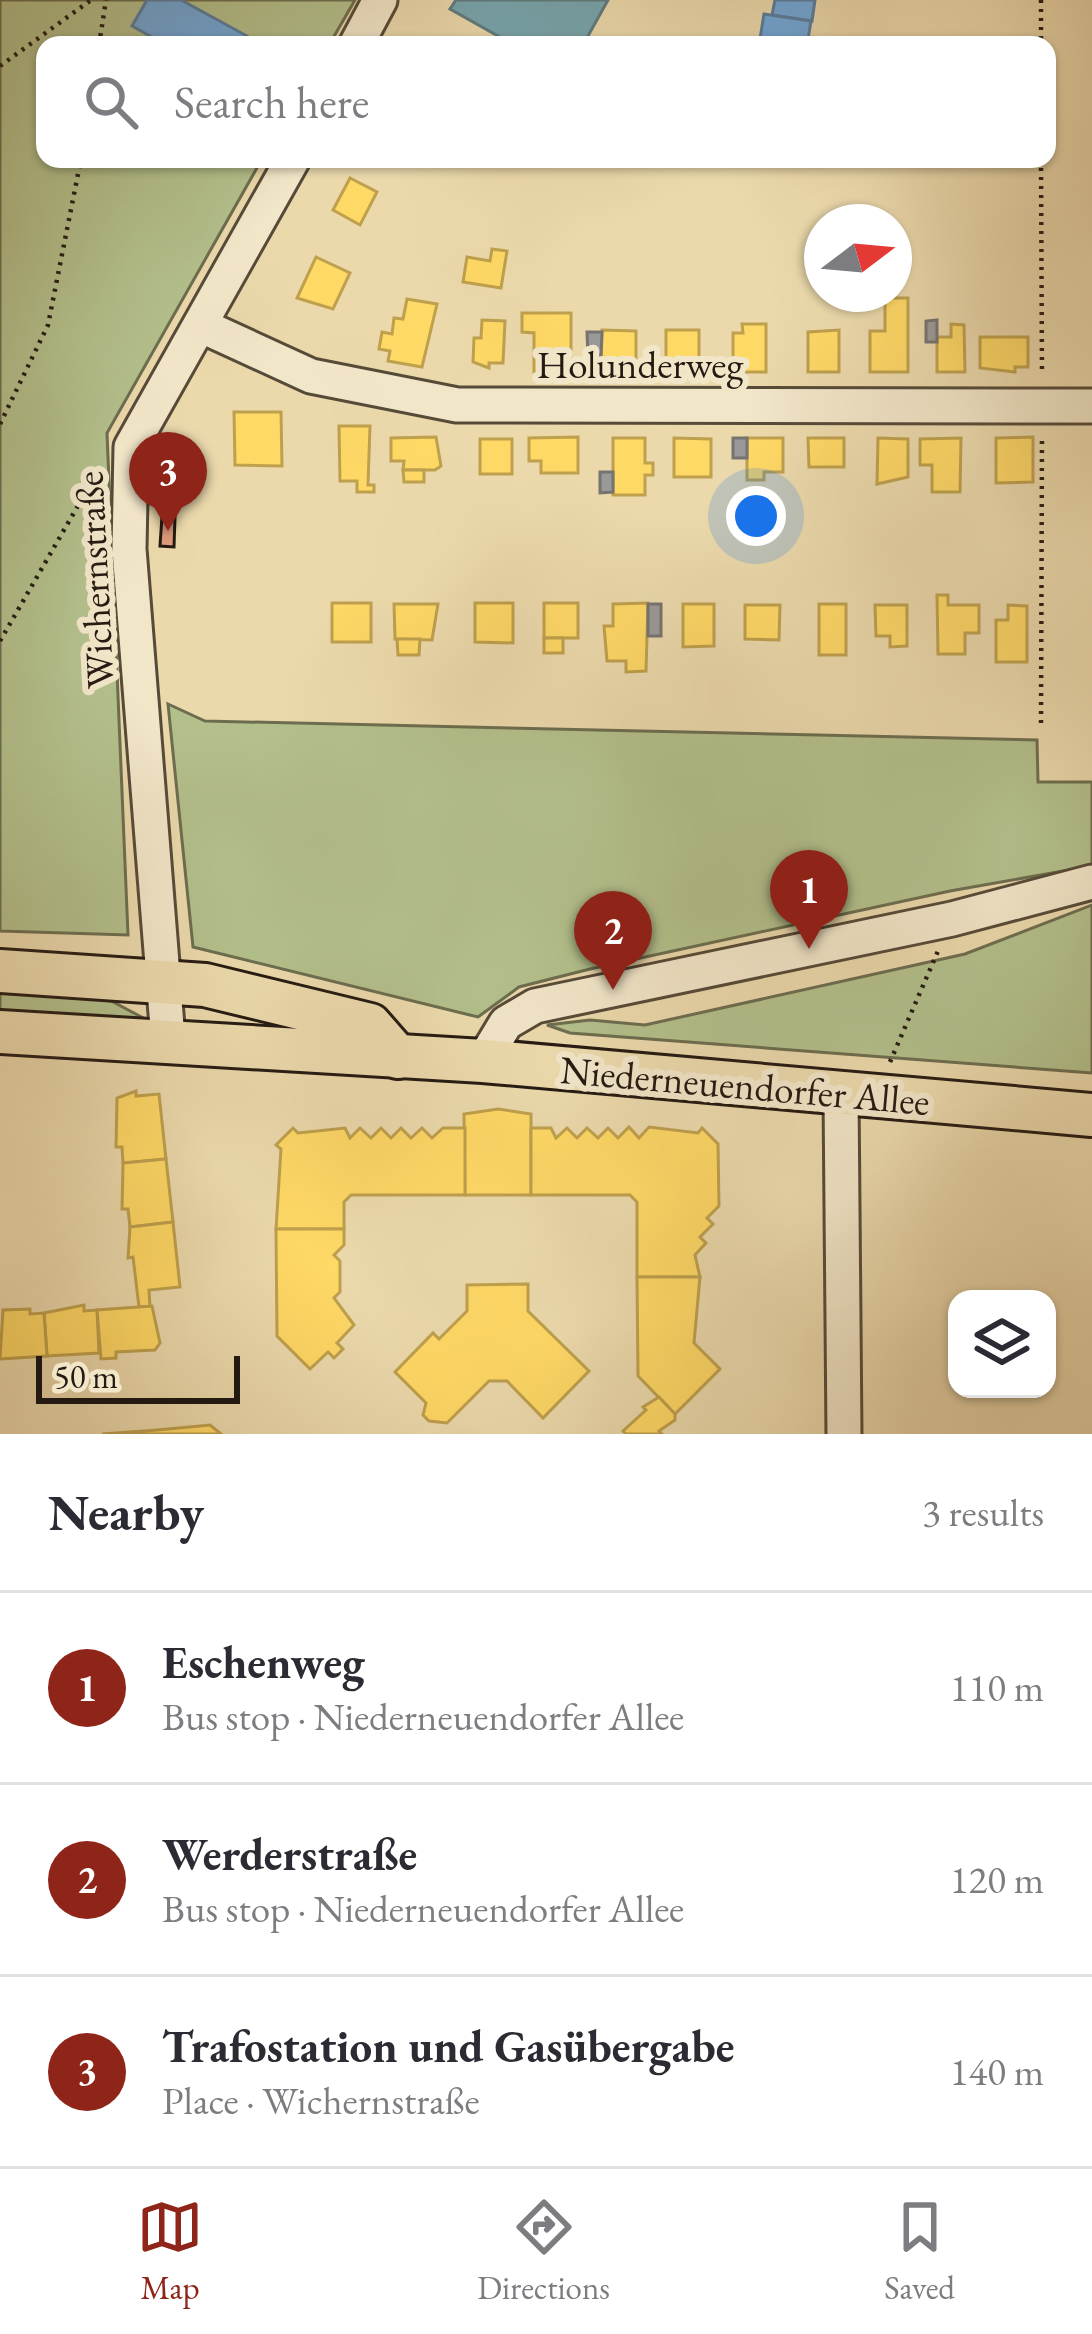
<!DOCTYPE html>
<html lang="en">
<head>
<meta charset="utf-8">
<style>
  :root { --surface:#fff; --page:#f7f7f7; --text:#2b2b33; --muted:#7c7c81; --line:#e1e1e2; --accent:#8f2418 }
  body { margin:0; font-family:"EB Garamond",serif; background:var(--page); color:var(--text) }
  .controls { position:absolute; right:36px; bottom:36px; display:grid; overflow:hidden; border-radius:24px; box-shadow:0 3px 9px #0004 }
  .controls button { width:108px; height:108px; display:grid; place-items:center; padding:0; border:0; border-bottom:3px solid var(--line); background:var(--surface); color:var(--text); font:60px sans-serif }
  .compass { position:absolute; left:804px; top:204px; width:108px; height:108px; border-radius:50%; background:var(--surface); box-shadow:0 3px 9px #0004; rotate:74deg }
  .scale { position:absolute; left:36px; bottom:30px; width:204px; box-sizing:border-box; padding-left:12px; border:6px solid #251a12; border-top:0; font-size:33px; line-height:42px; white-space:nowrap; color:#251a12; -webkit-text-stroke:9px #f2e6c9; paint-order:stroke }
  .you { position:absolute; left:756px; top:516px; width:42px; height:42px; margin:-30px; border:9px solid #fff; border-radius:50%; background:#1a73e8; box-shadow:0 0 0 18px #1a73e833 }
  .badge { display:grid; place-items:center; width:78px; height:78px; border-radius:50%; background:var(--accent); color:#fff; font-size:39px; font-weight:700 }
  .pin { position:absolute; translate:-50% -99px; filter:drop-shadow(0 3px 6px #0008) }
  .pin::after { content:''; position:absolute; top:63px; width:42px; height:36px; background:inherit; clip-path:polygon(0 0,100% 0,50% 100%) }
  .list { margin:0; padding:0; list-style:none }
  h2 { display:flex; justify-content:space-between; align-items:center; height:156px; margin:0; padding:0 48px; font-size:51px }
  h2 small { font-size:39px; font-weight:400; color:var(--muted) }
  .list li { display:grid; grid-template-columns:78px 1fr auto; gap:36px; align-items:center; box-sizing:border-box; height:192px; padding:0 48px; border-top:3px solid var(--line) }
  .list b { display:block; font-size:45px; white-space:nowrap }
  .list p { margin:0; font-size:39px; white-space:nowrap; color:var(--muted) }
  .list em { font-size:39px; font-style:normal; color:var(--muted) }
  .icon { flex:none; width:66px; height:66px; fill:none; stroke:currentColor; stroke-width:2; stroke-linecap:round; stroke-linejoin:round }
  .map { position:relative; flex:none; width:1092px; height:1434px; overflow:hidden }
  .search { position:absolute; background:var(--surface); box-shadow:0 3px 9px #0004; left:36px; right:36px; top:36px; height:132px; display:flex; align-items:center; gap:30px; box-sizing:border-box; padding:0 42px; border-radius:24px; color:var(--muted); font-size:45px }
  .sheet { height:732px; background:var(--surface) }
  nav { display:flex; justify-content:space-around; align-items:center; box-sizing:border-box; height:168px; border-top:3px solid var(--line); background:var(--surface); font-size:33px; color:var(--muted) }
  nav a { display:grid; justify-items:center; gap:6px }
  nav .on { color:var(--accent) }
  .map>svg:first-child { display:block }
</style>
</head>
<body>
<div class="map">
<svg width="1092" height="1434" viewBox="0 0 1092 1434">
  <rect width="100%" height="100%" fill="#ebd9ac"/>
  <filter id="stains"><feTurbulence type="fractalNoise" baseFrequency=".00167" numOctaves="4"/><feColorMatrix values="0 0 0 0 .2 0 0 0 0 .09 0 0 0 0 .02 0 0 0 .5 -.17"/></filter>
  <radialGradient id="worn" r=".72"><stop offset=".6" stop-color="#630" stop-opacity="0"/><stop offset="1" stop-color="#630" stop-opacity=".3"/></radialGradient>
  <g fill="#b3c08c" stroke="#6c6d4f" stroke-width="3">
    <path d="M0,0H355L329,45H45V159H262L107,433L128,935L0,931Z"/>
    <path d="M168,704L205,721L1037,740L1038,782H1092V866L950,891L590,969L519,987L478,1017L193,947Z"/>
    <path d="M1092,905V1073L570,1033L547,1025L590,1020L645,1025L965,954Z"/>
    <path d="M0,989L102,996L147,1020L0,1023Z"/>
  </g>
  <g fill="#ffd966" stroke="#bea04d" stroke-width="3">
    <path d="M350,178L377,192L360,225L333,210Z"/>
    <path d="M492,249L507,251L501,288L463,282L467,257L490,261Z"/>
    <path d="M316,257L350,273L333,309L297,298Z"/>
    <path d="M885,298H908V372H870V331H885Z"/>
    <path d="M407,299L437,304L422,367L388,361L390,351L379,349L382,332L392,334L394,318L403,319Z"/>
    <path d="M522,313H571V372H534V333L522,332Z"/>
    <path d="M482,320L505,321L503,363H489V368L473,362L474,338H481Z"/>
    <path d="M742,324H766V372H733V333H743Z"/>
    <path d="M951,324L964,325L965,372H937V337H951Z"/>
    <path d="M602,330L636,331V364H621L612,372L601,365Z"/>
    <path d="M666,330H699V373L666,372Z"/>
    <path d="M839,330V372H808V332Z"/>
    <path d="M980,337H1028V367H1015V372L980,368Z"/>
    <path d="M234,412H281L282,466L235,465Z"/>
    <path d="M339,426H370L368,485H374V492H357V481H340Z"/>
    <path d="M436,437L441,466L435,470H403L404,461H391V438Z"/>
    <path d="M578,437V473H541V461H529V438Z"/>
    <path d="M1033,437V482L996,483V438Z"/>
    <path d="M613,438H645V463H653V475H645V495H613Z"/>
    <path d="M674,438L711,439V477H674Z"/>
    <path d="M747,438H783V472H764V480H747Z"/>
    <path d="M808,438H844V467H809Z"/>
    <path d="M878,438L908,439V477L877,484Z"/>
    <path d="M961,438L960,492H932V465H920V439Z"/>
    <rect x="480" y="439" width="32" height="35"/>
    <path d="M403,470H424V482H404Z"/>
    <path d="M937,595H948V605H979V633H965V654H938Z"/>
    <rect x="332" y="603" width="39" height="39"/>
    <path d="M475,603H513V643L475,642Z"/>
    <rect x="544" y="603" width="34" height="35"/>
    <path d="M648,603L646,671L626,672V661H607L604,626H613V604Z"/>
    <path d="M394,604H438L432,640L395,639Z"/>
    <path d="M683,604H714V646L683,647Z"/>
    <rect x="819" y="604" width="27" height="51"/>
    <path d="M745,605H780L779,640L745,639Z"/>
    <path d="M875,605H907V646L890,647V636H876Z"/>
    <path d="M1008,605L1027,606V662H996V620H1008Z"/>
    <rect x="544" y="638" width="19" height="15"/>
    <path d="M397,639H420L419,655H398Z"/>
    <path d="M136,1091V1096L159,1094L166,1159L123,1163L122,1147H116L117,1098Z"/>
    <path d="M498,1109L531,1114V1195H465L464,1114Z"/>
    <path d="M629,1127L639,1138L649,1127L698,1133L702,1128L718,1144L719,1206L707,1218L713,1224L700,1237L706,1243L695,1255L700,1277H637V1202L630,1195H531V1128H551L556,1138L567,1128L577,1138L587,1128L598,1138L608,1128L618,1138Z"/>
    <path d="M293,1128L298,1133L345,1128L350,1138L360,1128L371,1138L381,1128L391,1138L401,1128L411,1138L422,1128L432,1138L443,1128H465V1195H351L344,1202V1229H276L281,1149L276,1145Z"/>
    <path d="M166,1159L173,1222L130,1227L128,1209H122L123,1163Z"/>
    <path d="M173,1222L180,1287L149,1290L150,1307H139L133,1257L128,1258L130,1227Z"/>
    <path d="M276,1229H344V1245L334,1255L340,1261V1292L334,1298L354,1325L337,1343L343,1349L334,1358L328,1352L310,1369L277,1336Z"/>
    <path d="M637,1277H700L694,1343L720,1369L675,1414L638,1376Z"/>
    <path d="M528,1284V1311L589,1371L543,1418L507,1381H489L447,1423L429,1421L423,1415L426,1403L395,1372L433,1333L439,1339L467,1311V1285Z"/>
    <path d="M84,1305V1311L97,1310L99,1353L47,1356L44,1313Z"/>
    <path d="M152,1306L160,1343L155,1350L116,1352V1358L101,1359L97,1310Z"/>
    <path d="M30,1309V1314L44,1313L47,1356L0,1359L3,1310Z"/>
    <path d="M659,1397L675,1414V1420L659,1431L662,1434H626L623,1431L646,1410L643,1407Z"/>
    <path d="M210,1425L221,1434H102L157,1430Z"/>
  </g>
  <g fill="#6fa8dc" stroke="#597d9f" stroke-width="3">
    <path d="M147,0H181L247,36L242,45H166L132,26Z"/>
    <path d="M775,0H815L812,21L772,15Z"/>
    <path d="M764,14L811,21L807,45H759Z"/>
  </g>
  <path fill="#76a5af" stroke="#5e7b80" stroke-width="3" d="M456,0H608L583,45H514L450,9Z"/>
  <g fill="#999" stroke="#767370" stroke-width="3">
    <path d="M937,320V342H926V321Z"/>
    <path d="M587,332H602L601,356H588Z"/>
    <rect x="733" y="438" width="14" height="20"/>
    <path d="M600,472H613V492L600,493Z"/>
    <rect x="648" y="604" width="13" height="32"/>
  </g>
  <path fill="#df9c7d" stroke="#251a12" stroke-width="3" d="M162,516L175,517L174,547L160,546Z"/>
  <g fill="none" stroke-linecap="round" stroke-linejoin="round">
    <defs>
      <g id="minor">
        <path d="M356,45L380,0"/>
        <path d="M202,326L311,376L457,405L1092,406"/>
        <path d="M168,1039L129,549L131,447L293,159"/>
        <path d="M483,1061L506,1023L535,1006L952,919L1092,882"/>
        <path d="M841,1095L844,1434"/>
      </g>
      <g id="major">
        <path d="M0,971L205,985L370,1025L398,1057"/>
        <path d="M0,1032L483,1061L1092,1115"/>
      </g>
    </defs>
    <use href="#minor" stroke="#564a38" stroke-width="39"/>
    <use href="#major" stroke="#251a12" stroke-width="48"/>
    <g stroke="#251a12" stroke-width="4.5" stroke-dasharray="3 6" stroke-linecap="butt">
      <path d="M1041,0V45"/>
      <path d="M99,45L106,0"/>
      <path d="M0,66L91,0"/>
      <path d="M1041,159L1042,375"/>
      <path d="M0,424L48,325L81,159"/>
      <path d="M0,641L98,471"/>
      <path d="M1041,723L1042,435"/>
      <path d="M890,1062L938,951"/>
    </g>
    <use href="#minor" stroke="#f2e6c9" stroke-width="33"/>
    <use href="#major" stroke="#ebd9ac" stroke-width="42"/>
  </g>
  <g text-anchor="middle" stroke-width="12" stroke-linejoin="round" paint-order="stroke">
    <g font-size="39" fill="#251a12" stroke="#f2e6c9">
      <text x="640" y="378">Holunderweg</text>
      <text transform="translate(94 580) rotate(-93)" y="14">Wichernstraße</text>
      <text transform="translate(745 1085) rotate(5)" y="14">Niederneuendorfer Allee</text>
    </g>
  </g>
  <rect width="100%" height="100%" filter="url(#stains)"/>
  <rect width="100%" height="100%" fill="url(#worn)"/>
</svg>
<div class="controls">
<button><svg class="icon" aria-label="layers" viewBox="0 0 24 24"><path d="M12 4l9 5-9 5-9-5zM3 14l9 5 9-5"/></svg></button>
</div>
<svg class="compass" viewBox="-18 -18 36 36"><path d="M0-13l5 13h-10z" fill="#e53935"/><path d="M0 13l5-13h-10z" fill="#7c7c81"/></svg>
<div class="scale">50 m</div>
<div class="you"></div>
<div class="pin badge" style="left:809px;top:949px">1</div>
<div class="pin badge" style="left:613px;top:990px">2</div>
<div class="pin badge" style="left:168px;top:531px">3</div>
<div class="search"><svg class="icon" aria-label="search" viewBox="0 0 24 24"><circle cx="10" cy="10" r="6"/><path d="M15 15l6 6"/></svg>Search here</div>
</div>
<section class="sheet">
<h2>Nearby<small>3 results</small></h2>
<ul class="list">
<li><span class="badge">1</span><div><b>Eschenweg</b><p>Bus stop · Niederneuendorfer Allee</p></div><em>110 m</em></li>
<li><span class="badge">2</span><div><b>Werderstraße</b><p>Bus stop · Niederneuendorfer Allee</p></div><em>120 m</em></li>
<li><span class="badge">3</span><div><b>Trafostation und Gasübergabe</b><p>Place · Wichernstraße</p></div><em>140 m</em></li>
</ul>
</section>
<nav>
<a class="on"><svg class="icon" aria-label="map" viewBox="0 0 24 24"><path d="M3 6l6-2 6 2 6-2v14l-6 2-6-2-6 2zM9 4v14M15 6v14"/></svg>Map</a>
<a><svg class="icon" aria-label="directions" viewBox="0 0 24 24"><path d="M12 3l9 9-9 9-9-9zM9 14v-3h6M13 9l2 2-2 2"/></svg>Directions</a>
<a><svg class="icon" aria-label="saved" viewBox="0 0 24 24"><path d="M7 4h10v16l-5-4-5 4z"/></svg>Saved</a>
</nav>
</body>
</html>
